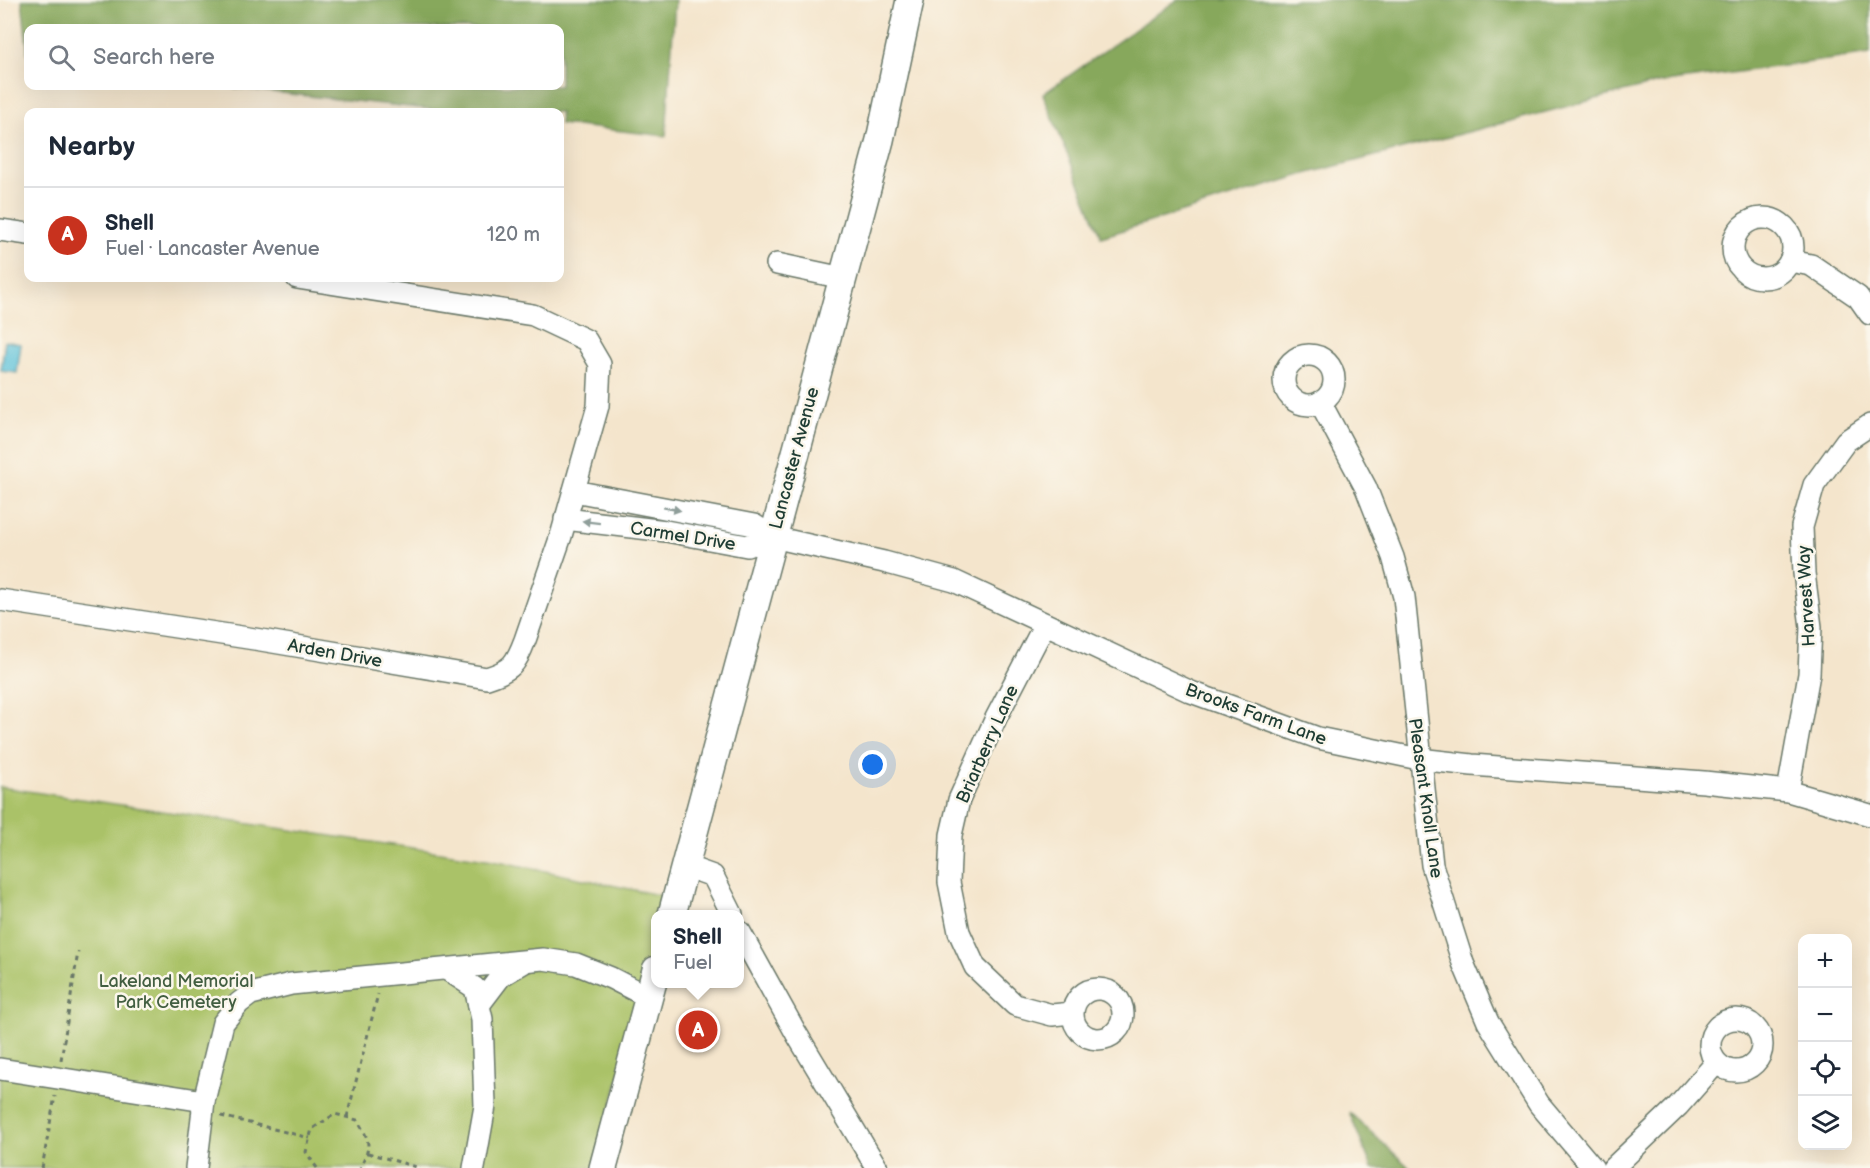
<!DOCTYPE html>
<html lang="en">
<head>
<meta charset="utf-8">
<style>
  :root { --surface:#fff; --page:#f2f2f3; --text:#1f2937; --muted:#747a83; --line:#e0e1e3; --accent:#c8321e }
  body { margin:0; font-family:"Balsamiq Sans",sans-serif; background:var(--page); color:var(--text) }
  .controls { position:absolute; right:18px; bottom:18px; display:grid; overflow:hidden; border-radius:12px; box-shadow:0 6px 24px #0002 }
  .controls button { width:54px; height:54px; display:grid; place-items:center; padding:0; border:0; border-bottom:2px solid var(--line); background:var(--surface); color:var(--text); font:30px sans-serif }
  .you { position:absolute; left:873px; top:765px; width:21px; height:21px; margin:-15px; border:4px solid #fff; border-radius:50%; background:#1a73e8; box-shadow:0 0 0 9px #1a73e833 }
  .badge { display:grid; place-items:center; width:39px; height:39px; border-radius:50%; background:var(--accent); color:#fff; font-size:20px; font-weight:700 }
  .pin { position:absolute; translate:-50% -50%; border:3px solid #fff; box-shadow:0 2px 6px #0006 }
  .popup { position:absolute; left:651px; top:910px; width:93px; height:78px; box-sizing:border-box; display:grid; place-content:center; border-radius:12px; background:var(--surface); filter:drop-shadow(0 2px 4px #0005); font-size:20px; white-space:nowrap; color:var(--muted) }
  .popup b { font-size:22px; color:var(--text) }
  .popup::after { content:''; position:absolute; left:50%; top:100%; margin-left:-12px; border:12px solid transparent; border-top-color:var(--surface) }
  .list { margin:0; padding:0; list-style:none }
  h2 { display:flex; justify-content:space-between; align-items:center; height:78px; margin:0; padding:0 24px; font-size:26px }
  h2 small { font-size:20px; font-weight:400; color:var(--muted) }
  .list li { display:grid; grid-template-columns:39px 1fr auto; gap:18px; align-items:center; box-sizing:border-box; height:96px; padding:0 24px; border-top:2px solid var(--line) }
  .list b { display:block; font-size:22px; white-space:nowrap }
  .list p { margin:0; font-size:20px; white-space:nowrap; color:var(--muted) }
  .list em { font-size:20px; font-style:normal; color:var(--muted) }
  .icon { flex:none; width:33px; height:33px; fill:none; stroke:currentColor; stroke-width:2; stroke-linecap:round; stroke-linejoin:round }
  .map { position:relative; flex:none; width:1870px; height:1168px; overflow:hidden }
  .search { position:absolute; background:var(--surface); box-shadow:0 6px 24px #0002; left:24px; top:24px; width:540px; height:66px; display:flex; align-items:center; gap:15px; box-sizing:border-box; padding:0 21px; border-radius:12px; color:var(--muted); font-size:22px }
  .panel { position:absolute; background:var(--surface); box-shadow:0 6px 24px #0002; left:24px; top:108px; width:540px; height:174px; border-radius:12px }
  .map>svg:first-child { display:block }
</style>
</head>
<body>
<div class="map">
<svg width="1870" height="1168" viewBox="0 0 1870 1168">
  <rect width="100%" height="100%" fill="#fbf7ec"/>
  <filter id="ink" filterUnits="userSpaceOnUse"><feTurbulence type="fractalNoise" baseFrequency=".0167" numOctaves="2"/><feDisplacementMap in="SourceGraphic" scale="12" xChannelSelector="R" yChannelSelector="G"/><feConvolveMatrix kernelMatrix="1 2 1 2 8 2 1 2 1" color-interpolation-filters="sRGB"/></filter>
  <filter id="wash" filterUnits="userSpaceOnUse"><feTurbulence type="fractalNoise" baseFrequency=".008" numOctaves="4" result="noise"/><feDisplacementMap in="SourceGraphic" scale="24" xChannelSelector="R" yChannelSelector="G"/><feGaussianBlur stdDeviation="1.35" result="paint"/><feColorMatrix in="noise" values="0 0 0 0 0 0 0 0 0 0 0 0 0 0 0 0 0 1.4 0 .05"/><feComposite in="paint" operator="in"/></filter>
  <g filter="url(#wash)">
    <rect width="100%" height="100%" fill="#f4e5cc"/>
    <path fill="#aac268" stroke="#64804e" stroke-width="1.5" d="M0,787L493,860L668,897L663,914H656V939L595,1168H0Z"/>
    <g fill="#87a85c" stroke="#537248" stroke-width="1.5">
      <path d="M22,0H675L666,136L560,124V112H456L217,86H560V28H28V57Z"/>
      <path d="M1177,0H1870V54L1658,83L1305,174L1101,237L1043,94Z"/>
      <path d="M1349,1112L1410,1168H1372Z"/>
    </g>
    <path fill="#5bc1d9" stroke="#3d7f86" stroke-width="1.5" d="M5,341L21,344L17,373L1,371Z"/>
  </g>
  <g filter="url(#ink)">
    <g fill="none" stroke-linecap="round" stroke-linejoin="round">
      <defs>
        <g id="minor">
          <circle cx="1763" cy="248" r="30"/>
          <path d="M0,230L28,234"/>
          <path d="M1790,261L1811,265L1858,297L1870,314"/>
          <path d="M777,264L843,278"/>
          <circle cx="1309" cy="380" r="25"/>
          <path d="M1320,402L1366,488L1393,557L1404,597L1432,865L1463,963L1488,1022L1539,1104L1593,1168"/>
          <path d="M574,491L754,525L773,537L884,562L954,581L1191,692L1318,738L1419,759L1472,765L1704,782L1788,791L1870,815"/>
          <path d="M565,519L666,531L747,546L773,537"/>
          <path d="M0,600L261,640L487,678C512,670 516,664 525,640L561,536L598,406L600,364L586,340L533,315L297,278"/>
          <path d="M1045,624L996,718L959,800L951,835L949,882L959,932L975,967L1015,1005L1052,1015L1072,1013"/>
          <path d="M1788,791L1809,674L1811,627L1804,573L1802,527L1814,485L1846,441L1870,425"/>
          <path d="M685,866L713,876L732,914"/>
          <path d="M740,932L796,1033L877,1168"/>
          <path d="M446,969L475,988L482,1019L485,1106L474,1168"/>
          <circle cx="1098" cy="1014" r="25"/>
          <path d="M479,1005L501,976L523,963"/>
          <circle cx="1736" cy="1045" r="26"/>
          <path d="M0,1069L204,1101"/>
          <path d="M196,1168L204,1101L223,1023L239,1003L251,994L291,984L543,959L576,964L611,978L648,997"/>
          <path d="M1613,1168L1678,1106L1716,1063"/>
        </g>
        <g id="major">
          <path d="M672,914L880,140L910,0"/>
          <path d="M603,1168L656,970"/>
        </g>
      </defs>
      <use href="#minor" stroke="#6a7869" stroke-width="24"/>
      <use href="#major" stroke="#6a7869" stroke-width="30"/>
      <g stroke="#6a7869" stroke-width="3" stroke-dasharray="4.5 4.5" stroke-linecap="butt">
        <path d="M61,1060L78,952"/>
        <path d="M221,1116L310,1138"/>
        <path d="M347,1117L378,994"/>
        <path d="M368,1153L420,1168"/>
        <path d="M42,1168L55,1096"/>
        <path d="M317,1168L306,1152L312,1129L335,1114L357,1120C370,1141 372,1145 360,1168"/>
      </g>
      <use href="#minor" stroke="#fff" stroke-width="21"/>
      <use href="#major" stroke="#fff" stroke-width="27"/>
    </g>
    <defs><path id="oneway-solid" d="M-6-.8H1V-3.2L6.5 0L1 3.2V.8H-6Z" transform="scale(1.5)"/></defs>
    <g fill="#8f9e9a">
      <use href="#oneway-solid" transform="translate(672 509) rotate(10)"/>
      <use href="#oneway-solid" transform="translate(591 522) rotate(-173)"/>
    </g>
  </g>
  <g text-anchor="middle" stroke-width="5" stroke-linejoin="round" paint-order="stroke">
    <g font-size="18" fill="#1f3d34" stroke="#fbf7ec">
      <text transform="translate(794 458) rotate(-75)" y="6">Lancaster Avenue</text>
      <text transform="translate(683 536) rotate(9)" y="6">Carmel Drive</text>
      <text transform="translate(1806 596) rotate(-93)" y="6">Harvest Way</text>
      <text transform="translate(335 653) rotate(10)" y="6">Arden Drive</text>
      <text transform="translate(1256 714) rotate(20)" y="6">Brooks Farm Lane</text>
      <text transform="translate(987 744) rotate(-66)" y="6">Briarberry Lane</text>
      <text transform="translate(1426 798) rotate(82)" y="6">Pleasant Knoll Lane</text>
    </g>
    <g font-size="18" fill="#425e41" stroke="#fbf7ec">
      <text x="176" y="987">Lakeland Memorial<tspan x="176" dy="21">Park Cemetery</tspan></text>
    </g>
  </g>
</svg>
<div class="controls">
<button>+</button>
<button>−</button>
<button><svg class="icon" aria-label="locate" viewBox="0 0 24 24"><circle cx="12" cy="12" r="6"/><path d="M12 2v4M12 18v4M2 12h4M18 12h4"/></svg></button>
<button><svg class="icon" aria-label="layers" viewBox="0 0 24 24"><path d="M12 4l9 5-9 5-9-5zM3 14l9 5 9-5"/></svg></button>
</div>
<div class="you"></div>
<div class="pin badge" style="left:698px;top:1030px">A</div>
<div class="popup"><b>Shell</b>Fuel</div>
<div class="search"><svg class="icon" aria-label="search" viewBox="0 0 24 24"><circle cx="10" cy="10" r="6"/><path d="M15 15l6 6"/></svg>Search here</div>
<section class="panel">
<h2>Nearby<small></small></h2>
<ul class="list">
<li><span class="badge">A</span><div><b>Shell</b><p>Fuel · Lancaster Avenue</p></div><em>120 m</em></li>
</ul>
</section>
</div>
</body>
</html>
